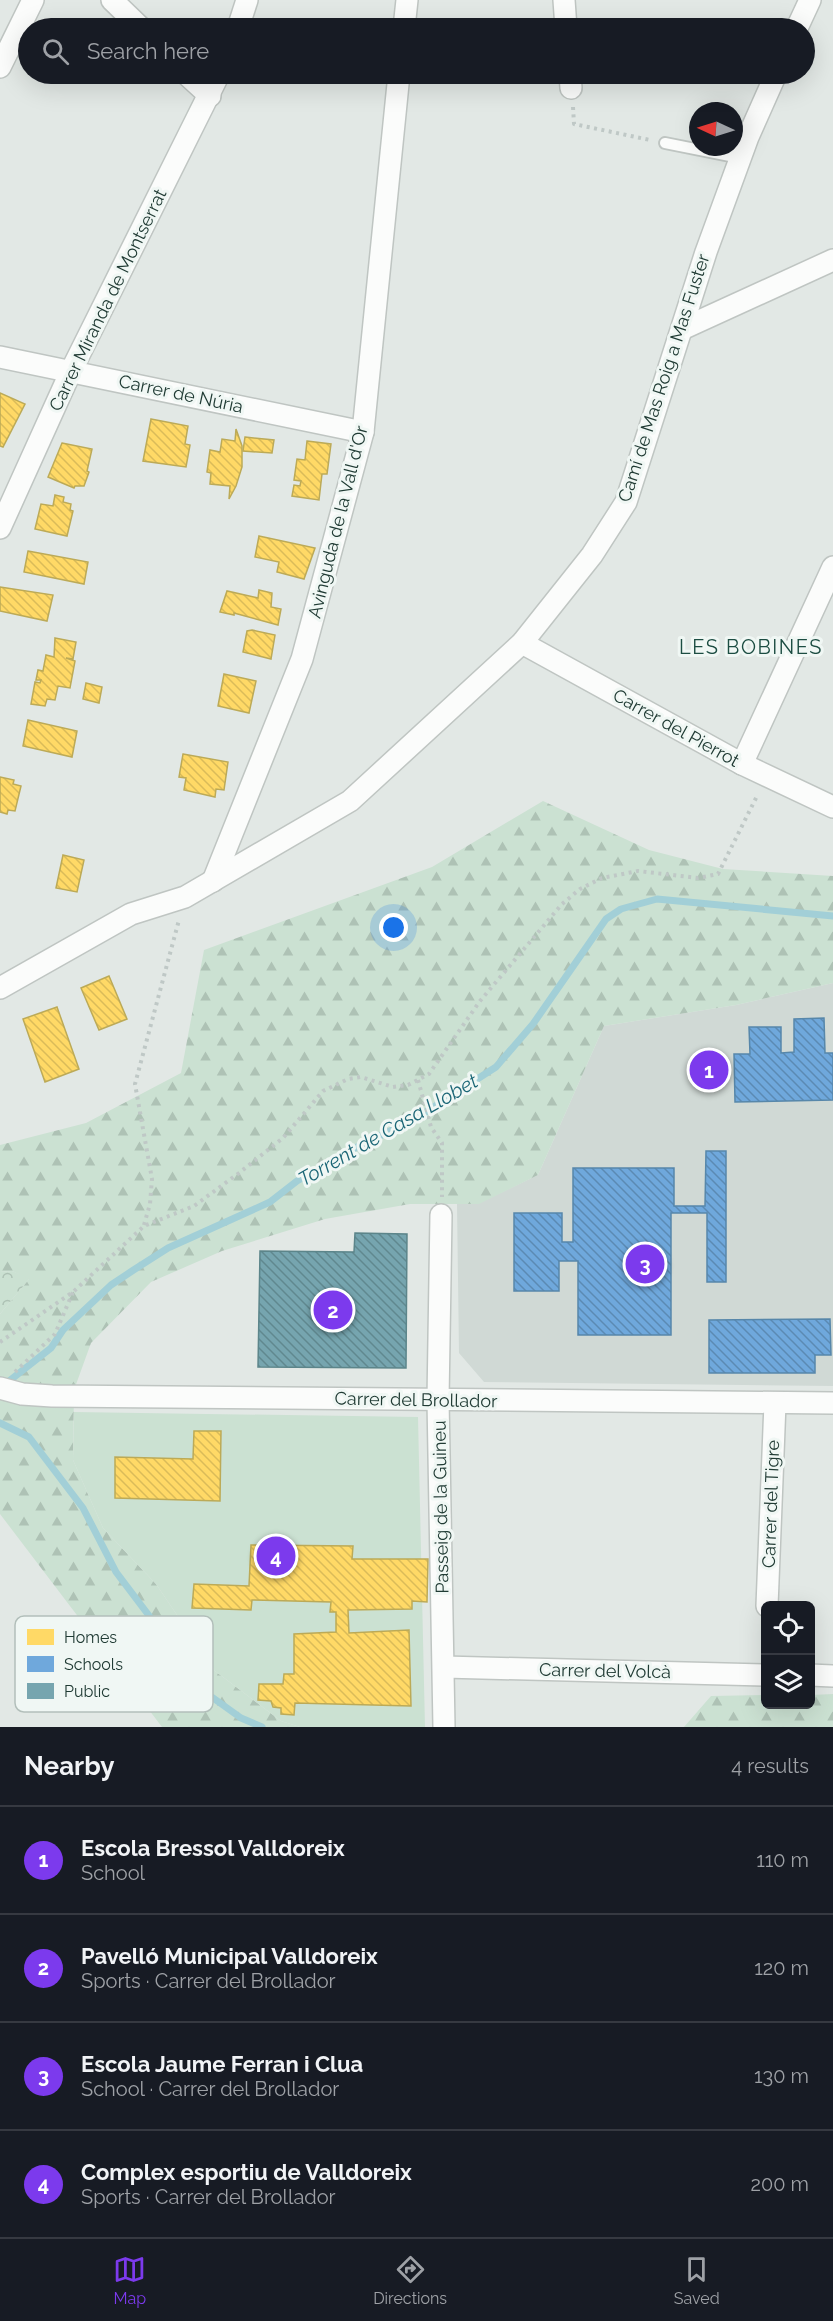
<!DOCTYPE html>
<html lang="en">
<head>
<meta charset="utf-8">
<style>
  :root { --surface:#171b24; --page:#242831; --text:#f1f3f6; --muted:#9ea1a6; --line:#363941; --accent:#7c3aed }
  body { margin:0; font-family:Raleway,sans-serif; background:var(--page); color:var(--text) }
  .controls { position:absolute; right:18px; bottom:18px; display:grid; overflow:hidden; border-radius:9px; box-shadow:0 6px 24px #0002 }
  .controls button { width:54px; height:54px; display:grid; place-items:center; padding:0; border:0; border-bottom:2px solid var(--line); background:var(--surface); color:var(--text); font:30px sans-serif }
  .compass { position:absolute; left:689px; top:102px; width:54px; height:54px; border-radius:50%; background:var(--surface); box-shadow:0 6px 24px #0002; rotate:274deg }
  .you { position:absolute; left:394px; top:928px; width:21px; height:21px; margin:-15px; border:4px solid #fff; border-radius:50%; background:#1a73e8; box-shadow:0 0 0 9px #1a73e833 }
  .badge { display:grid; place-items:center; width:39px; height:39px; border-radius:50%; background:var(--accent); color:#fff; font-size:20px; font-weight:700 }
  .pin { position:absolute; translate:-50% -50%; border:3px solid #fff; box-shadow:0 2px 6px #0006 }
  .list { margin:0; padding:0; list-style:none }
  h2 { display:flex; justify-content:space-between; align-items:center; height:78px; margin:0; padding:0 24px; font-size:26px }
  h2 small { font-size:20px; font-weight:400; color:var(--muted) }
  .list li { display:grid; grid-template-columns:39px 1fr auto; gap:18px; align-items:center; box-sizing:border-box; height:108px; padding:0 24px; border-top:2px solid var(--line) }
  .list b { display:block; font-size:22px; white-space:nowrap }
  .list p { margin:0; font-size:20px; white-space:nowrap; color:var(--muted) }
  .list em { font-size:20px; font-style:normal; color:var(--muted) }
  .icon { flex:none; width:33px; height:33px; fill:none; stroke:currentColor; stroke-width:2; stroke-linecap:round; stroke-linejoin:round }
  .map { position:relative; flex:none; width:833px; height:1727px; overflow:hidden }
  .search { position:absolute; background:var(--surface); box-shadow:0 6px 24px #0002; left:18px; right:18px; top:18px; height:66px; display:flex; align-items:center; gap:15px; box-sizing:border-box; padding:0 21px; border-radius:33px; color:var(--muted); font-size:22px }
  .sheet { height:510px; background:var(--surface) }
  nav { display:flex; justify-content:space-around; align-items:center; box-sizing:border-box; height:84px; border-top:2px solid var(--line); background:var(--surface); font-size:16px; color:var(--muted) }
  nav a { display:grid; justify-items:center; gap:3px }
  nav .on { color:var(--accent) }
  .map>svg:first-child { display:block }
</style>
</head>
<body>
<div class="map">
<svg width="833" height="1727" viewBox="0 0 833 1727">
  <defs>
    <pattern id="forest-firs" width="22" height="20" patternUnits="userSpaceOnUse" patternTransform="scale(1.5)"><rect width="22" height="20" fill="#cbe1d2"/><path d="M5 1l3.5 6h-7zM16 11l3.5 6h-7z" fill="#aec2b5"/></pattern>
    <pattern id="park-crowns" width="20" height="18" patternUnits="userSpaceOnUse" patternTransform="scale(1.5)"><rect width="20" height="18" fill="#cbe1d2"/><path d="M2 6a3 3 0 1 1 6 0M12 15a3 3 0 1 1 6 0" fill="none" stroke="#aec2b5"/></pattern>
    <pattern id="homes-back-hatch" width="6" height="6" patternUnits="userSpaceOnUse" patternTransform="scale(1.5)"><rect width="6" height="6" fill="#ffd966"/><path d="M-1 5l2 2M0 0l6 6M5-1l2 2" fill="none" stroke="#dabb59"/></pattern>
    <pattern id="schools-back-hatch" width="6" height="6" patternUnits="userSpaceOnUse" patternTransform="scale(1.5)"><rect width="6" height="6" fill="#6fa8dc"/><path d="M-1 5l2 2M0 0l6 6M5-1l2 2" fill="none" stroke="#5b8ab3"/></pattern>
    <pattern id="public-back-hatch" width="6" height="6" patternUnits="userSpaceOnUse" patternTransform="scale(1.5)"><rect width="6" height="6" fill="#76a5af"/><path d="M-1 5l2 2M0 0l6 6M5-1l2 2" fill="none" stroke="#60888f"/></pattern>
  </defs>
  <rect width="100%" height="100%" fill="#e2e8e5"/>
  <path fill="#d0d9d5" d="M833,983V1386L484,1382L459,1353L457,1204L479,1203L538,1175L604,1026L736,1005Z"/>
  <g fill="url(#forest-firs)">
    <path d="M543,801L649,850L723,869L833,876V983L736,1005L604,1026L538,1175L479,1204H410L325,1219L222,1251L151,1282L91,1343L74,1390L73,1460L103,1528L156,1584L215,1671L281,1721L300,1727H162L0,1514V1314L29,1279L12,1271L0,1272V1145L86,1123L181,1073L204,950L432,867Z"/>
    <path d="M833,1694V1727H684L711,1696L765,1695L766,1704H810L811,1695Z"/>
  </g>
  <path fill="url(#park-crowns)" d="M12,1271L30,1278L0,1314V1272Z"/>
  <path fill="#cbe1d2" d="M74,1412L418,1417L425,1727H300L281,1721L215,1671L156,1584L103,1528L73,1460Z"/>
  <g fill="url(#homes-back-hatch)" stroke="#bcaa57" stroke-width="1.5">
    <path d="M0,393L25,404L3,447L0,446Z"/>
    <path d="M151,419L188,426L185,444L190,445L186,467L143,461Z"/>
    <path d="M236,429L242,446V467L236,486L229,499L230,486L210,484L211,473L207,472L210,450L220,452L222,439L235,441Z"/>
    <path d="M245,437L274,440L272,453L243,451Z"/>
    <path d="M307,441L331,444L327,474H322L319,500L292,496L294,485L300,486L301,481L294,480L297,459L305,460Z"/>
    <path d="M62,443L92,449L87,471L89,472L84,486H75L74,488L48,477Z"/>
    <path d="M55,495L64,497L63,502L71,504L70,510L73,511L67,536L35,529L41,504L53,506Z"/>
    <path d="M259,536L315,548L304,579L277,572L279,562L255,557Z"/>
    <path d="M28,551L88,562L84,584L24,572Z"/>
    <path d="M0,587L53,595L47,621L0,611Z"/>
    <path d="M259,590L272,593L271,607L281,609L278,625L234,613V615L220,612L227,591L258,598Z"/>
    <path d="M252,630L275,635L271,659L243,652L247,631Z"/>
    <path d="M55,638L76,642L73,659L66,658L75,661L70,688L58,686L55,700L47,699L45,706L31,704L35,682L40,683L41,680H36L38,670L43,671L46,655L54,657Z"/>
    <path d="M224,674L256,681L249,713L218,706Z"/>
    <path d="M86,683L102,687L99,703L83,699Z"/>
    <path d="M28,720L77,731L72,757L23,746Z"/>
    <path d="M183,754L228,762L224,790L216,789L215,797L184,790L186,778L179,777Z"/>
    <path d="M0,777L14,780L13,784L21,786L15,811L8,810L7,814L0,812Z"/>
    <path d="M63,855L84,860L77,892L56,888Z"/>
    <path d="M109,976L127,1019L99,1030L81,988Z"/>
    <path d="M57,1007L79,1069L45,1082L23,1019Z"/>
    <path d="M194,1431H221L220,1501L115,1498V1457L193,1459Z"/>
    <path d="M251,1545L353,1546L352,1559H428L427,1602L412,1601V1609L348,1610L349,1633L409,1630L411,1706L295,1703L294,1715L281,1714V1708L273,1707L271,1701L258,1700L259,1684H283L284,1674H294V1634L336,1632V1612H330L331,1602L252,1600L251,1610L192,1608L194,1584L249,1586Z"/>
  </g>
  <g fill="url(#schools-back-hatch)" stroke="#5787aa" stroke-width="1.5">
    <path d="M824,1018L825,1053H833V1100L735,1102L734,1054H750L749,1027H781V1053L794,1052V1019Z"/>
    <path d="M706,1151H726V1282H707V1213H671V1335H578V1261H559V1291H514V1213H562V1242H573V1168H674V1206H705Z"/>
    <path d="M830,1319L831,1355H815V1373H709V1320Z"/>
  </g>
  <path fill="url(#public-back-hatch)" stroke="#5c858a" stroke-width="1.5" d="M355,1233L407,1234L406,1368L258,1367L260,1251L354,1252Z"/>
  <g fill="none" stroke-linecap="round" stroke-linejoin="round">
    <g stroke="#a2cfd7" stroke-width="7">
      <path d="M4,1385L51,1348L63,1330L111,1285L132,1271L168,1248L270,1202L297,1181L357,1147L415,1119L496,1067L533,1024L606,919L621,909L657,899L833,916"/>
      <path d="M0,1423L29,1437L83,1508L116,1572L209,1695L241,1718L262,1727"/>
    </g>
    <defs>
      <path id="lane" d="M665,143L740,158"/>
      <g id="street">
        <path d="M112,0L141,28"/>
        <path d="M564,0L566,28"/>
        <path d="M238,28L247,0"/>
        <path d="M404,28L407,0"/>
        <path d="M797,28L810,0"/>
        <path d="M0,67L33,0"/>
        <path d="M186,74L210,96"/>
        <path d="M570,74L571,88"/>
        <path d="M682,329L833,260"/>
        <path d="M0,357L363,432"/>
        <path d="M0,528L71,371L219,74"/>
        <path d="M522,643L742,764L833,807"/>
        <path d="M742,764L833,567"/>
        <path d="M213,881L302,659L363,432L399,74"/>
        <path d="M0,988L131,914L185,897L350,801L522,643L592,555L626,502L706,252L748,137L776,74"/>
        <path d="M441,1215L438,1400L444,1727"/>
        <path d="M0,1388L22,1394L52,1396L833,1403"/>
        <path d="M767,1606L775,1403"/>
        <path d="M444,1667L766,1675"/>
        <path d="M810,1675L833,1676"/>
      </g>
    </defs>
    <use href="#lane" stroke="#bfc5c2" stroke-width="14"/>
    <use href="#street" stroke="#bfc5c2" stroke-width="24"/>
    <g stroke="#bfc8c6" stroke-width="4" stroke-dasharray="3 4.5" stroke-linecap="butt">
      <path d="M573,107L574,124L650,140"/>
      <path d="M418,1080L431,1127L442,1143V1197"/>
      <path d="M144,1225L150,1204L152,1179L135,1084L179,920"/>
      <path d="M0,1342L73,1292L144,1226L194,1206L239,1173L283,1138L323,1091L348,1079L361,1077L393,1087L408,1085L429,1074L480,1001L562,904L580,889L602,878L638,871L698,878L718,874L758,794"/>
      <path d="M15,1372L55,1334L73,1292"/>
    </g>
    <use href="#lane" stroke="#fbfcfb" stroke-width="10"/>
    <use href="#street" stroke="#fbfcfb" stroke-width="21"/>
  </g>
  <g text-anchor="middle" stroke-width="6" stroke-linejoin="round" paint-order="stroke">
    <g font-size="18" fill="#203b34" stroke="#f0f7f4">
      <text transform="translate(108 300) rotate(-64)" y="6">Carrer Miranda de Montserrat</text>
      <text transform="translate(664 378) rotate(-72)" y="6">Camí de Mas Roig a Mas Fuster</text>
      <text transform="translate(181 394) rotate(12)" y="6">Carrer de Núria</text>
      <text transform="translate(338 522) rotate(-76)" y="6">Avinguda de la Vall d'Or</text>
      <text transform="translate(676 728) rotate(29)" y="6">Carrer del Pierrot</text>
      <text transform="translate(416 1400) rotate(1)" y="6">Carrer del Brollador</text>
      <text transform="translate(771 1504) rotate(-88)" y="6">Carrer del Tigre</text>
      <text transform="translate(441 1507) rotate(-91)" y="6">Passeig de la Guineu</text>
      <text transform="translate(605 1671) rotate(1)" y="6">Carrer del Volcà</text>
    </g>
    <g font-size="20" letter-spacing="1.5" fill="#1c4d42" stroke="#f0f7f4">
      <text x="751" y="654">LES BOBINES</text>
    </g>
    <g font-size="20" font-style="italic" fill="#1b6676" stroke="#f0f7f4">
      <text transform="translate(388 1130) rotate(-30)" y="7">Torrent de Casa Llobet</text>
    </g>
  </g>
  <rect x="15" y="1616" width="198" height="96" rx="9" fill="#f0f7f4" stroke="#b2bfba" stroke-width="1.5"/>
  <rect x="27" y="1629" width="27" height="16" fill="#ffd966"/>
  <rect x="27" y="1656" width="27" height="16" fill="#6fa8dc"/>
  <rect x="27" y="1683" width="27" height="16" fill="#76a5af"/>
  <g font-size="16" fill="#203b34">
    <text x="64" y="1643">Homes</text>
    <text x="64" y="1670">Schools</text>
    <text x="64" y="1697">Public</text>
  </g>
</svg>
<div class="controls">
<button><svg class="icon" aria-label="locate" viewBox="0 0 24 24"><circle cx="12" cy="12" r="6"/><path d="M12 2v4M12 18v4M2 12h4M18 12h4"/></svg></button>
<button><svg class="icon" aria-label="layers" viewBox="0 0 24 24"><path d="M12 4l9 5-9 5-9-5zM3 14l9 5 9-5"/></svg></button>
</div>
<svg class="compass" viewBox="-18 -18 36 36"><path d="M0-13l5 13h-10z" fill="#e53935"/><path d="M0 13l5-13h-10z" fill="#9ea1a6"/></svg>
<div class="you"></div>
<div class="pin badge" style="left:709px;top:1070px">1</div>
<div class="pin badge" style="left:333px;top:1310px">2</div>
<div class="pin badge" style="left:645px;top:1264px">3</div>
<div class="pin badge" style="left:276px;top:1556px">4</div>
<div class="search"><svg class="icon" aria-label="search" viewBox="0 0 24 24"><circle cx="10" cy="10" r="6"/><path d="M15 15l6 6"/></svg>Search here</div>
</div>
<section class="sheet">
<h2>Nearby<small>4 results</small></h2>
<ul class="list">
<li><span class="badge">1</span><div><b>Escola Bressol Valldoreix</b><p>School</p></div><em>110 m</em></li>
<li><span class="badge">2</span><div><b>Pavelló Municipal Valldoreix</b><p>Sports · Carrer del Brollador</p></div><em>120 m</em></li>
<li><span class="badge">3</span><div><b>Escola Jaume Ferran i Clua</b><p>School · Carrer del Brollador</p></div><em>130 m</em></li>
<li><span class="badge">4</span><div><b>Complex esportiu de Valldoreix</b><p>Sports · Carrer del Brollador</p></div><em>200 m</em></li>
</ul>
</section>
<nav>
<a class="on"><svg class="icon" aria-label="map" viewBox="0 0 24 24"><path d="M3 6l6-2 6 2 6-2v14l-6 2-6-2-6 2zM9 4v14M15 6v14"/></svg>Map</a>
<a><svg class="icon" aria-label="directions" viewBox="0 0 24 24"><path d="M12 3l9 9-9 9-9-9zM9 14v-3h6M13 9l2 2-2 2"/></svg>Directions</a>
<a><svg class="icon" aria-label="saved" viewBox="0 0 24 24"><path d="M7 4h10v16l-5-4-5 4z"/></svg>Saved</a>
</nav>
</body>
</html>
